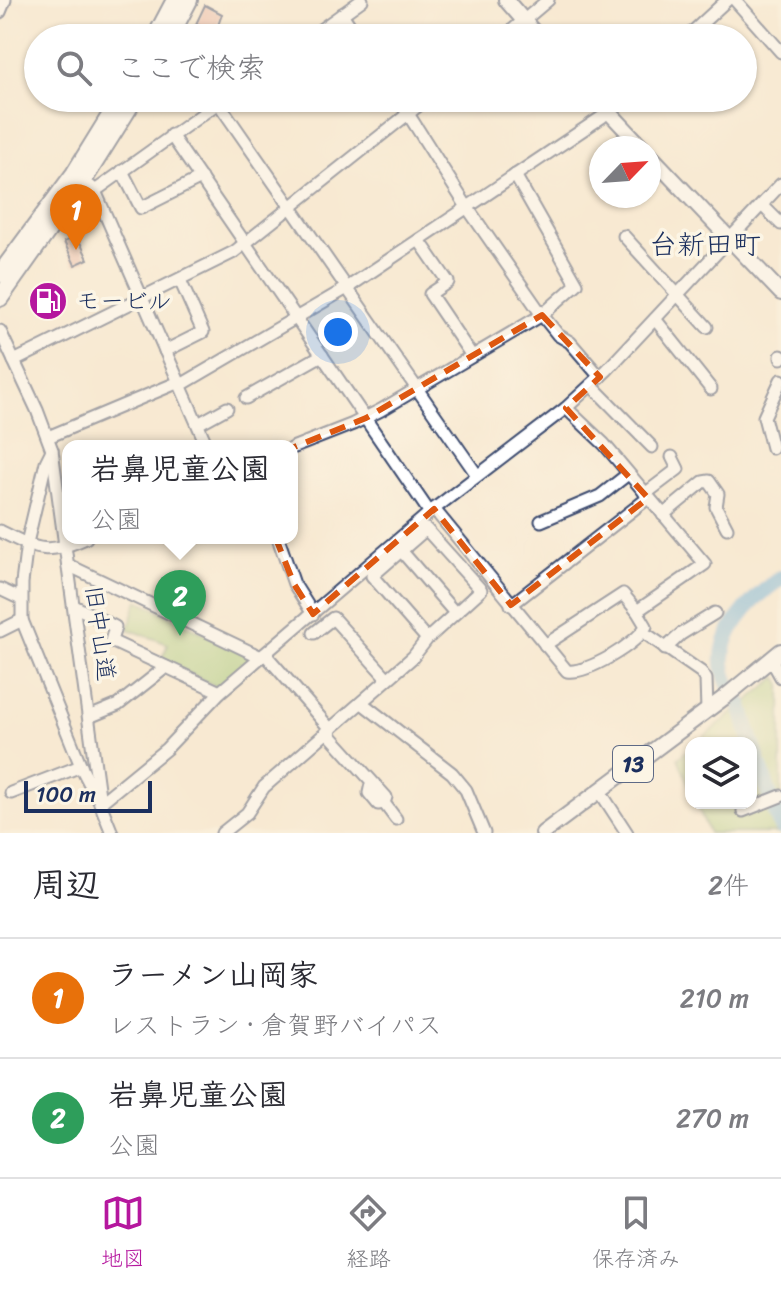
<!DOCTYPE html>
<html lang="ja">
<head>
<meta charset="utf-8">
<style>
  :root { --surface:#fff; --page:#f2f2f3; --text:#2b2b33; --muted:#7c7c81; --line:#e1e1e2; --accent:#b5179e }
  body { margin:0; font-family:Sriracha,"Klee One",sans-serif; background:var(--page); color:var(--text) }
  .controls { position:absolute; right:24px; bottom:24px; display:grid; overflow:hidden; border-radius:16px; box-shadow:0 2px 6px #0004 }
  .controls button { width:72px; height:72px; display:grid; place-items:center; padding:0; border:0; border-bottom:2px solid var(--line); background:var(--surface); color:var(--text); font:40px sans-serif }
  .compass { position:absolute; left:589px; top:136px; width:72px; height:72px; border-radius:50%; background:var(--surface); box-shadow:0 2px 6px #0004; rotate:65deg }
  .scale { position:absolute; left:24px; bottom:20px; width:128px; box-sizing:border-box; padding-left:8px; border:4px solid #1b2f5e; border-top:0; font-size:22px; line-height:28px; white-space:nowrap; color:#1b2f5e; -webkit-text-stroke:6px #fcf5e5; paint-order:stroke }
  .you { position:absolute; left:338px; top:332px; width:28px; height:28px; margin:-20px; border:6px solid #fff; border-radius:50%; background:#1a73e8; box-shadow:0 0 0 12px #1a73e833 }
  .badge { display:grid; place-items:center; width:52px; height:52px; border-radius:50%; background:var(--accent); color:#fff; font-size:26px; font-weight:700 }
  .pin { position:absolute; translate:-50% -66px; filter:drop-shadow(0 2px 4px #0008) }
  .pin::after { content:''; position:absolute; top:42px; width:28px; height:24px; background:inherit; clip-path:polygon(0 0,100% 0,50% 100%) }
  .popup { position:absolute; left:62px; top:440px; width:236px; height:104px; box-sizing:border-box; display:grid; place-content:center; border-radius:16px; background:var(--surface); filter:drop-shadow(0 2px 6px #0005); font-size:26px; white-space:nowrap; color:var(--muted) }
  .popup b { font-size:30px; color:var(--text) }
  .popup::after { content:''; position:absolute; left:50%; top:100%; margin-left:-16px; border:16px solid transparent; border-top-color:var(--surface) }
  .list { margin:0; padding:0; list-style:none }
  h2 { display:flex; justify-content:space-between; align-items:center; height:104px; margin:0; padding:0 32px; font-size:34px }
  h2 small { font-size:26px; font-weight:400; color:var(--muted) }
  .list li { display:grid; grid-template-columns:52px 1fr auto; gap:24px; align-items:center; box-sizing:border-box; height:120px; padding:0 32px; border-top:2px solid var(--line) }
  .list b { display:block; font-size:30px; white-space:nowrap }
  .list p { margin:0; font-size:26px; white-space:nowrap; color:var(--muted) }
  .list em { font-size:26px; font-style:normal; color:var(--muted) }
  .icon { flex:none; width:44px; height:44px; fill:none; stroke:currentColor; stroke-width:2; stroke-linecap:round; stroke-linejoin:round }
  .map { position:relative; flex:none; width:781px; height:833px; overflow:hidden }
  .search { position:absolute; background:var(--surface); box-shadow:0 2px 6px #0004; left:24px; right:24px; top:24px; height:88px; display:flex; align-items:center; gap:20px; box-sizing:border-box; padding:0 28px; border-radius:44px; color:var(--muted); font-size:30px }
  .sheet { height:344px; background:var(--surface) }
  nav { display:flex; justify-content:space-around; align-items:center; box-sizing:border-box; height:112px; border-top:2px solid var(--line); background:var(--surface); font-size:22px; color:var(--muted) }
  nav a { display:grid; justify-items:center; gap:4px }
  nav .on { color:var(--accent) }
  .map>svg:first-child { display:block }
</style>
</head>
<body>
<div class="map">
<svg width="781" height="833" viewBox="0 0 781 833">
  <rect width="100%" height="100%" fill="#fcf5e5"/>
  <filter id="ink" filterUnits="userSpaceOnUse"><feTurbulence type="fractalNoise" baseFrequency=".0125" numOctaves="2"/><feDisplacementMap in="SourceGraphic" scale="16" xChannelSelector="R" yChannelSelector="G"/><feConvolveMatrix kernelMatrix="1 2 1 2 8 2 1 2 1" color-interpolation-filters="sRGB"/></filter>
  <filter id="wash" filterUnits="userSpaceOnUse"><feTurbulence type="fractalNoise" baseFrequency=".006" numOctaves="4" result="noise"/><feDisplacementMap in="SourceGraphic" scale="32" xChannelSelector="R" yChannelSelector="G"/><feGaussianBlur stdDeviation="1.8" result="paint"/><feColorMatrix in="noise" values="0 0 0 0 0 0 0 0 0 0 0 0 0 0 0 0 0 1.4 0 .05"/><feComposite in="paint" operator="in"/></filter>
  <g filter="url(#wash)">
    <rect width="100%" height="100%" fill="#f8e9d2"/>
    <g fill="#9dc773" stroke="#5c7b68" stroke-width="2">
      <path d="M138,600L253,658L219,688L161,660L168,644L128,629Z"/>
      <path d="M777,677L781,685V833H709L696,803H751V743H696Z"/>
      <path d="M691,747V791L678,758Z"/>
    </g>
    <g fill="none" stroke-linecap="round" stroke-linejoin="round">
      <path stroke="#66aedd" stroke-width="16" d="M781,578C752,598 713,636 725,675C728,687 738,697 742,709C753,749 767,788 781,827"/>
    </g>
    <g id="blocks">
      <g fill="#dd8c7f">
        <path d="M205,5L222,14L215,34L196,24Z"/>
        <path d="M77,236L88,259L75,265L64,242Z"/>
      </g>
    </g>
  </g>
  <g filter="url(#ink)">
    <use href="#blocks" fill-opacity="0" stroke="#3c4b6f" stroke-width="2"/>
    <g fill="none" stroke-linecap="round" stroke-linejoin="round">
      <defs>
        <g id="minor">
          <path d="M735,0L781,52"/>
          <path d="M0,12L5,0"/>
          <path d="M342,14L358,38"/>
          <path d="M173,31L184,38"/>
          <path d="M309,38L362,0"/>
          <path d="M503,38L548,0"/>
          <path d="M686,38L727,0"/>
          <path d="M215,98L477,475"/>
          <path d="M398,98L467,207L542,315L558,335L570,342L600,377"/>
          <path d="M171,135L430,513"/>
          <path d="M122,171L141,208L201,178"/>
          <path d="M90,186L95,191L225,98"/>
          <path d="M95,191L207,446"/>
          <path d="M762,205L781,224"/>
          <path d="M624,236L707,327"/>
          <path d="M419,240L448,282L430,294L472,356"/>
          <path d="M655,319L711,389"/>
          <path d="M0,331L37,410L52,450L100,803L112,833"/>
          <path d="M165,351L203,332L180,280"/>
          <path d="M781,356V358"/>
          <path d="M14,361L234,252L428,98"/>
          <path d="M181,385L347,288L602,117L623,98"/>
          <path d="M591,385L652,447"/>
          <path d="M246,398L322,355"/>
          <path d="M198,424L227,408"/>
          <path d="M48,437L179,382"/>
          <path d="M292,448L353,424L381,410L542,315L577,284L515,175"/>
          <path d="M772,448L764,417L781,380"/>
          <path d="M52,450L46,462L27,543L22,583V620L83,771L96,796"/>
          <path d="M645,494L678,469L672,457"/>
          <path d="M434,509L567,671C587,674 637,644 646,626L637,611L705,564L604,444L566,408"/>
          <path d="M663,515L703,482L709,481L718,494L716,507L727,528"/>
          <path d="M541,521L600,496L628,474"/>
          <path d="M0,531C38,550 46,556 86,538"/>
          <path d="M278,538L294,584L313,614"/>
          <path d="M398,547L455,613"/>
          <path d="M68,565L261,657"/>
          <path d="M0,589L21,599"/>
          <path d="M511,605L648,498"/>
          <path d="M74,606L115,627L111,641L220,692"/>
          <path d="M0,631L22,620"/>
          <path d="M314,633L333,618L387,678"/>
          <path d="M649,636L701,672L706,679L707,711"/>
          <path d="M545,645L623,594L637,611"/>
          <path d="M665,649L681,634L715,613"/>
          <path d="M265,654L331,730"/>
          <path d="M771,659L781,677"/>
          <path d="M362,703L452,773L466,790L484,833"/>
          <path d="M89,717L118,705L166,667"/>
          <path d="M328,733L386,797L384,803L378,804L369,793L371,784"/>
          <path d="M599,790L627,833"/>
          <path d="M11,793L81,766"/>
          <path d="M100,803L166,749L220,692L434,509L566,408L607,370L781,184"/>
          <path d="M384,803L396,819"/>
          <path d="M743,811L781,796"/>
          <path d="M222,833L247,813L264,787L413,657L427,639L481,590L426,529L372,576L427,639"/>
        </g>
        <g id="major">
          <path d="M506,0L539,38"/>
          <path d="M596,98L643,148"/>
          <path d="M649,154L781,293"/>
          <path d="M543,833L725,697L781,651"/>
        </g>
        <g id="highway">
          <path d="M155,38L175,0"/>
          <path d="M169,38L189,0"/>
          <path d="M0,274L74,174L121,98"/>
          <path d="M0,298L83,181L135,98"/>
        </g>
      </defs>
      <use href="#minor" stroke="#3c4b6f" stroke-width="15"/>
      <use href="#major" stroke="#3c4b6f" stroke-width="18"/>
      <use href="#highway" stroke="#3c4b6f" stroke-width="20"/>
      <use href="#minor" stroke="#fff" stroke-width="11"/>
      <use href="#major" stroke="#fff" stroke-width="14"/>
      <use href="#highway" stroke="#fff" stroke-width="16"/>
    </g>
  </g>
  <path d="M0 0H781V833H0ZM542,315L600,377L566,408L648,498L511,605L434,509L313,614L294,584L247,466L366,418Z" fill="#f8e9d2" fill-opacity=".55" fill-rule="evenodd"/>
  <path fill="none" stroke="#de5710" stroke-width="6" stroke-dasharray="16 10" stroke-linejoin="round" d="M542,315L600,377L566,408L648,498L511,605L434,509L313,614L294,584L247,466L366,418Z"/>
  <defs>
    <symbol id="fuel-disc" viewBox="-11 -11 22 22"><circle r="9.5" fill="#b5179e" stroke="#fcf5e5"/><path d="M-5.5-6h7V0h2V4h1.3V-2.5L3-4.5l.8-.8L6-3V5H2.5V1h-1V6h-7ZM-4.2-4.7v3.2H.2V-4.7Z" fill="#fff"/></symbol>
  </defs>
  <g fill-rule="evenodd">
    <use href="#fuel-disc" x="26" y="279" width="44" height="44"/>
  </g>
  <g text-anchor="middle" stroke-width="7" stroke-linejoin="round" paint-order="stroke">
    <rect fill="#fcf5e5" stroke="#5e6a86" stroke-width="2" x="613" y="746" width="40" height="36" rx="6"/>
    <g font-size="22" font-weight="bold" fill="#1b2f5e">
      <text x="633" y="772">13</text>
    </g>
    <g font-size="24" fill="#1b2f5e" stroke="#fcf5e5" text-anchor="start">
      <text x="76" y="309">モービル</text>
    </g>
    <g font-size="24" fill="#1b2f5e" stroke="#fcf5e5">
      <text transform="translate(100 633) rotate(82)" y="8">旧中山道</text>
    </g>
    <g font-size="28" fill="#1b2f5e" stroke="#fcf5e5">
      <text x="705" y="254">台新田町</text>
    </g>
  </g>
</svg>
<div class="controls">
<button><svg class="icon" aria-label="layers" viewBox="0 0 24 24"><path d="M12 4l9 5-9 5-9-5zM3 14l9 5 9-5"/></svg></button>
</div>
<svg class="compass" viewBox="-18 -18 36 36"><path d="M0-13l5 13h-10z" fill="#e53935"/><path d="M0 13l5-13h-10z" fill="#7c7c81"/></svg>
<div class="scale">100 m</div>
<div class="you"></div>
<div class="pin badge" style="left:76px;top:250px;background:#e8710a">1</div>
<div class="pin badge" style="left:180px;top:636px;background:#2e9e5b">2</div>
<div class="popup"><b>岩鼻児童公園</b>公園</div>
<div class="search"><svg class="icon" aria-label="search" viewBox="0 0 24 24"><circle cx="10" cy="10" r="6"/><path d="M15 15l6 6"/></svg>ここで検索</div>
</div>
<section class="sheet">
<h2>周辺<small>2件</small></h2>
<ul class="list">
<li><span class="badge" style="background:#e8710a">1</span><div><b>ラーメン山岡家</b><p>レストラン · 倉賀野バイパス</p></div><em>210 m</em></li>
<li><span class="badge" style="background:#2e9e5b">2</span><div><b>岩鼻児童公園</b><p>公園</p></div><em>270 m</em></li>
</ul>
</section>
<nav>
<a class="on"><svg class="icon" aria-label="map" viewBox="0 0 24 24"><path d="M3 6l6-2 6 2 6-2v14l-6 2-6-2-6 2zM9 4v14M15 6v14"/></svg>地図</a>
<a><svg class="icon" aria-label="directions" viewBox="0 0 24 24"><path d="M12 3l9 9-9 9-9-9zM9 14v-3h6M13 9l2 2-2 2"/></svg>経路</a>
<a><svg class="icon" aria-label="saved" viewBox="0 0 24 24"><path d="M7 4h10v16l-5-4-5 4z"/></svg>保存済み</a>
</nav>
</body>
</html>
